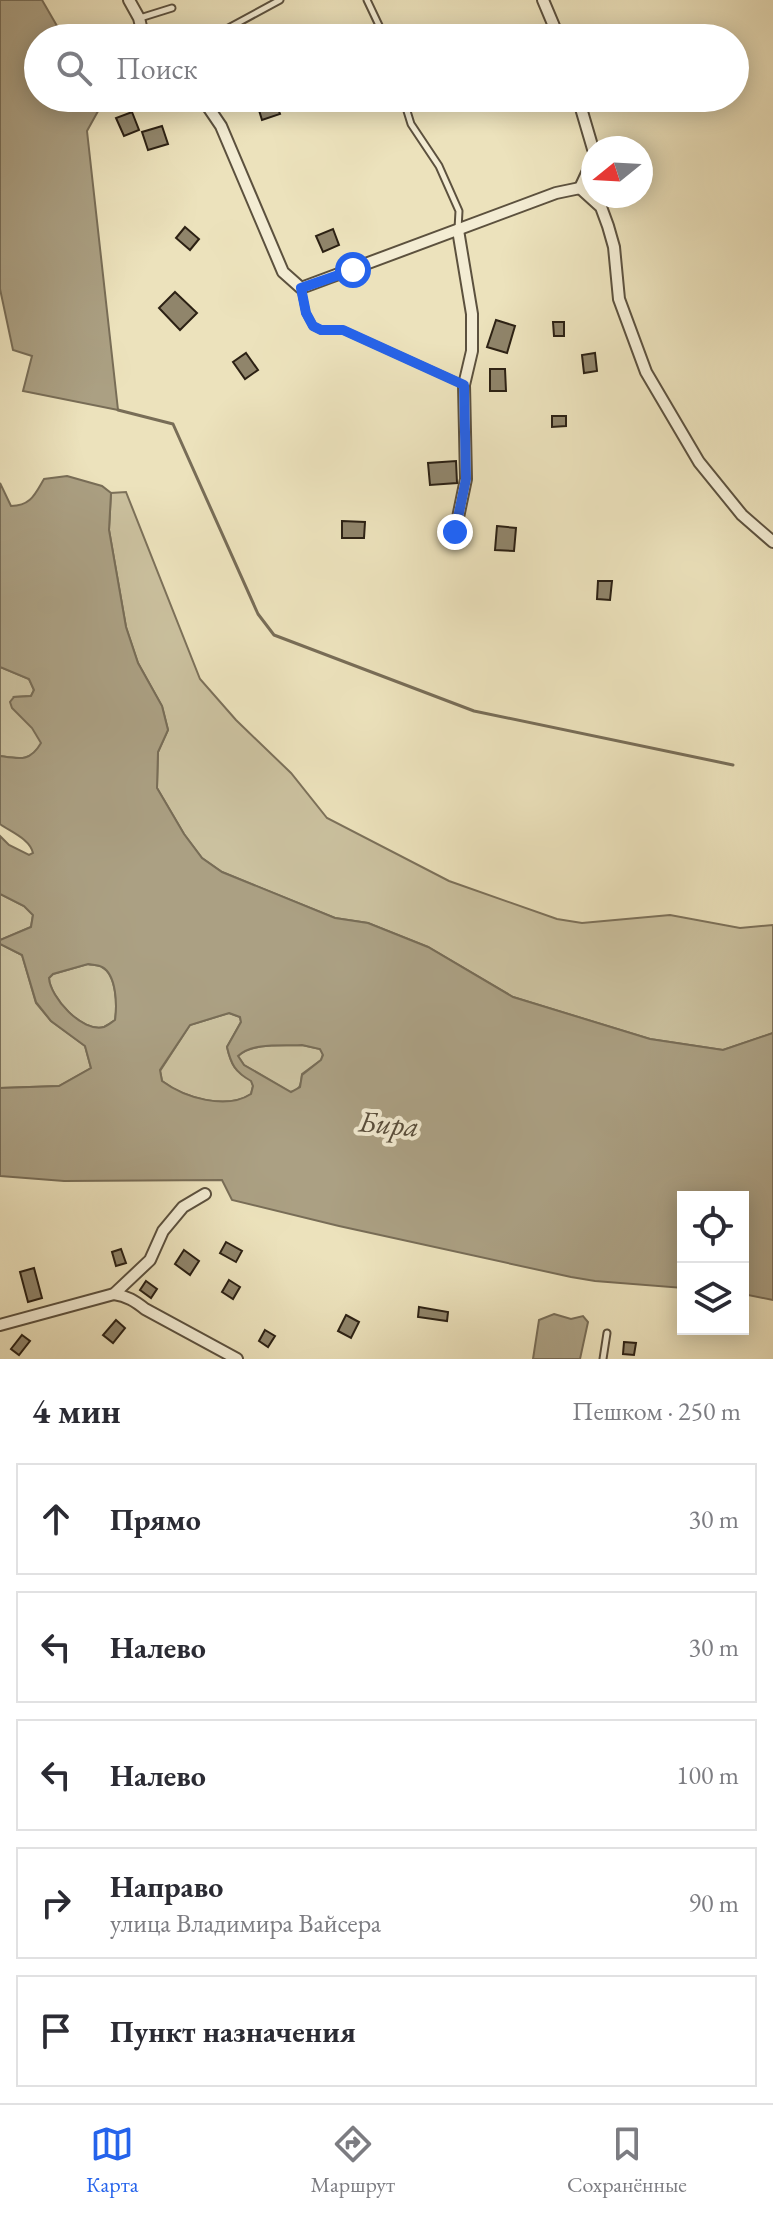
<!DOCTYPE html>
<html lang="ru">
<head>
<meta charset="utf-8">
<style>
  :root { --surface:#fff; --page:#f2f2f3; --text:#2b2b33; --muted:#7c7c81; --line:#e1e1e2; --accent:#2563eb }
  body { margin:0; font-family:"EB Garamond",serif; background:var(--page); color:var(--text) }
  .controls { position:absolute; right:24px; bottom:24px; display:grid; overflow:hidden; border-radius:0px; box-shadow:0 4px 20px #0003 }
  .controls button { width:72px; height:72px; display:grid; place-items:center; padding:0; border:0; border-bottom:2px solid var(--line); background:var(--surface); color:var(--text); font:40px sans-serif }
  .compass { position:absolute; left:581px; top:136px; width:72px; height:72px; border-radius:50%; background:var(--surface); box-shadow:0 4px 20px #0003; rotate:252deg }
  .stop { position:absolute; width:24px; height:24px; margin:-18px; border:6px solid #2563eb; border-radius:50%; background:#fff }
  .stop.end { background:#2563eb; border-color:#fff; box-shadow:0 2px 8px #0008 }
  .list { margin:0; padding:0; list-style:none }
  h2 { display:flex; justify-content:space-between; align-items:center; height:104px; margin:0; padding:0 32px; font-size:34px }
  h2 small { font-size:26px; font-weight:400; color:var(--muted) }
  .list li { display:grid; grid-template-columns:52px 1fr auto; gap:24px; align-items:center; box-sizing:border-box; height:112px; margin:0 16px 16px; padding:0 16px; border:2px solid var(--line); border-radius:0px }
  .list b { display:block; font-size:30px; white-space:nowrap }
  .list p { margin:0; font-size:26px; white-space:nowrap; color:var(--muted) }
  .list em { font-size:26px; font-style:normal; color:var(--muted) }
  .icon { flex:none; width:44px; height:44px; fill:none; stroke:currentColor; stroke-width:2; stroke-linecap:round; stroke-linejoin:round }
  .map { position:relative; flex:none; width:773px; height:1359px; overflow:hidden }
  .search { position:absolute; background:var(--surface); box-shadow:0 4px 20px #0003; left:24px; right:24px; top:24px; height:88px; display:flex; align-items:center; gap:20px; box-sizing:border-box; padding:0 28px; border-radius:44px; color:var(--muted); font-size:30px }
  .sheet { height:744px; background:var(--surface) }
  nav { display:flex; justify-content:space-around; align-items:center; box-sizing:border-box; height:112px; border-top:2px solid var(--line); background:var(--surface); font-size:22px; color:var(--muted) }
  nav a { display:grid; justify-items:center; gap:4px }
  nav .on { color:var(--accent) }
  .map>svg:first-child { display:block }
</style>
</head>
<body>
<div class="map">
<svg width="773" height="1359" viewBox="0 0 773 1359">
  <rect width="100%" height="100%" fill="#ece2bc"/>
  <filter id="stains"><feTurbulence type="fractalNoise" baseFrequency=".0025" numOctaves="4"/><feColorMatrix values="0 0 0 0 .2 0 0 0 0 .09 0 0 0 0 .02 0 0 0 .5 -.17"/></filter>
  <radialGradient id="worn" r=".72"><stop offset=".6" stop-color="#630" stop-opacity="0"/><stop offset="1" stop-color="#630" stop-opacity=".3"/></radialGradient>
  <g fill="#cbc19f" stroke="#7c715a" stroke-width="2">
    <path d="M126,492L200,679L236,720L291,773L327,818L449,881L557,919L582,923L670,915L740,928L773,925V1033L723,1050L650,1039L513,997L428,947L368,923L335,918L222,872L202,858L184,834L157,788L158,752L168,730L162,706L138,663L126,627L109,530L111,493Z"/>
    <path d="M0,667L29,679L34,690L31,696L14,697L42,743C30,762 20,759 0,756Z"/>
    <path d="M0,894L24,906L33,915L31,927L0,940Z"/>
    <path d="M0,944L22,955L36,1003L51,1021L85,1046L91,1068L59,1086L0,1088Z"/>
    <path d="M88,964C92,965 99,965 102,967C117,975 117,1006 115,1020C112,1022 107,1026 104,1027C82,1033 50,997 49,978L53,974Z"/>
    <path d="M229,1013L240,1017L241,1022L227,1047C231,1065 235,1072 251,1080L253,1086L251,1094C226,1110 185,1098 162,1081L160,1071L190,1025Z"/>
    <path d="M302,1045L320,1049L323,1054L321,1060L302,1074C301,1084 301,1090 290,1092L244,1065L238,1056C253,1042 282,1046 302,1045Z"/>
  </g>
  <g fill="#aba083" stroke="#786d57" stroke-width="2" fill-rule="evenodd">
    <path d="M0,0H42L64,38H38V98H99L102,104L87,131L118,410L23,391L32,356L13,350L0,289Z"/>
    <path d="M67,476L102,486L111,493L109,530L126,627L138,663L162,706L168,730L158,752L157,788L184,834L202,858L222,872L335,918L368,923L428,947L513,997L650,1039L723,1050L773,1033V1300L743,1294V1197H683V1288L595,1281L571,1277L339,1226L232,1200L222,1180L64,1181L0,1176V1088L59,1086L91,1068L85,1046L51,1021L36,1002L22,955L0,944V940L31,927L33,915L24,906L0,894V836L9,845L29,855L33,853C30,839 11,832 0,824V756C20,759 30,762 41,743L32,728L12,708L10,702L14,697L31,696L34,690L29,679L0,667V483L11,506C31,506 35,494 44,479ZM88,964C92,965 99,965 102,967C117,975 117,1006 115,1020C112,1022 107,1026 104,1027C82,1033 50,997 49,978L53,974ZM229,1013L240,1017L241,1022L227,1047C231,1064 235,1072 251,1081L253,1086L251,1094C226,1110 185,1098 162,1081L160,1070L190,1025ZM302,1045L320,1049L323,1055L321,1060L302,1075L300,1087L291,1092L244,1065L238,1056C253,1042 283,1046 302,1045Z"/>
    <path d="M554,1314L571,1319L583,1316L588,1322L580,1359H533L539,1320Z"/>
  </g>
  <g fill="none" stroke-linecap="round" stroke-linejoin="round">
    <path stroke="#786d57" stroke-width="3" d="M118,410L173,424L258,614L274,635L474,711L733,765"/>
  </g>
  <g fill="#90856b" stroke="#2c2114" stroke-width="2">
    <path d="M275,101L280,114L262,120L258,107Z"/>
    <path d="M132,112L139,130L124,136L116,118Z"/>
    <path d="M162,126L168,144L148,150L142,132Z"/>
    <path d="M185,227L199,239L190,250L176,238Z"/>
    <path d="M333,229L339,245L323,252L316,236Z"/>
    <path d="M175,292L197,313L180,330L159,308Z"/>
    <path d="M496,320L515,326L507,353L487,347Z"/>
    <path d="M553,322H564V336H554Z"/>
    <path d="M246,353L258,370L245,379L233,362Z"/>
    <path d="M595,353L597,371L584,373L582,355Z"/>
    <path d="M490,369H505L506,391H490Z"/>
    <path d="M552,416H566V426L552,427Z"/>
    <path d="M456,461L457,483L430,485L428,463Z"/>
    <path d="M342,521L365,522L364,538H342Z"/>
    <path d="M497,526L516,528L514,551L495,550Z"/>
    <path d="M598,581H612L610,600L597,599Z"/>
    <path d="M226,1242L242,1251L236,1262L220,1253Z"/>
    <path d="M121,1249L126,1263L116,1266L112,1252Z"/>
    <path d="M184,1250L199,1261L190,1275L175,1264Z"/>
    <path d="M34,1268L42,1298L28,1302L20,1272Z"/>
    <path d="M229,1280L240,1287L233,1299L222,1292Z"/>
    <path d="M146,1281L157,1289L151,1298L140,1290Z"/>
    <path d="M419,1307L448,1312L447,1321L418,1317Z"/>
    <path d="M346,1315L359,1322L351,1338L338,1331Z"/>
    <path d="M116,1320L125,1328L113,1343L103,1335Z"/>
    <path d="M265,1330L275,1336L268,1347L259,1341Z"/>
    <path d="M22,1335L30,1341L19,1355L11,1349Z"/>
    <path d="M624,1342L636,1343L634,1355L623,1354Z"/>
  </g>
  <g fill="none" stroke-linecap="round" stroke-linejoin="round">
    <defs>
      <g id="lane">
        <path d="M367,0L385,38"/>
        <path d="M140,18L172,8"/>
        <path d="M210,38L280,0"/>
        <path d="M403,98L411,124L439,166L459,211L458,229"/>
        <path d="M301,289L306,313L313,326L321,330H343L462,384"/>
        <path d="M603,1359L607,1333"/>
      </g>
      <g id="street">
        <path d="M129,0L139,18L143,35L145,38"/>
        <path d="M543,0L559,38"/>
        <path d="M202,98L221,126L283,272L301,288L556,193L580,188L601,207L608,226L614,247L619,299L646,372L699,462L742,515L773,542"/>
        <path d="M578,98L593,149"/>
        <path d="M580,188L593,160"/>
        <path d="M455,532L466,479L464,385L472,351V314L458,230"/>
        <path d="M114,1294C127,1296 135,1301 145,1309L237,1359"/>
        <path d="M0,1325L114,1294L150,1260L163,1231L183,1207L205,1194"/>
      </g>
    </defs>
    <use href="#lane" stroke="#5c513e" stroke-width="9"/>
    <use href="#street" stroke="#5c513e" stroke-width="14"/>
    <use href="#lane" stroke="#f3ecd3" stroke-width="5"/>
    <use href="#street" stroke="#f3ecd3" stroke-width="10"/>
  </g>
  <g fill="none" stroke-linecap="round" stroke-linejoin="round">
    <path stroke="#2563eb" stroke-width="10" d="M353,270L301,288L306,313L313,326L321,330H343L464,385L466,479L455,532"/>
  </g>
  <g text-anchor="middle" stroke-width="8" stroke-linejoin="round" paint-order="stroke">
    <g font-size="30" font-style="italic" fill="#584d3b" stroke="#f3ecd3">
      <text transform="translate(389 1124) rotate(5)" y="10">Бира</text>
    </g>
  </g>
  <rect width="100%" height="100%" filter="url(#stains)"/>
  <rect width="100%" height="100%" fill="url(#worn)"/>
</svg>
<div class="controls">
<button><svg class="icon" aria-label="locate" viewBox="0 0 24 24"><circle cx="12" cy="12" r="6"/><path d="M12 2v4M12 18v4M2 12h4M18 12h4"/></svg></button>
<button><svg class="icon" aria-label="layers" viewBox="0 0 24 24"><path d="M12 4l9 5-9 5-9-5zM3 14l9 5 9-5"/></svg></button>
</div>
<svg class="compass" viewBox="-18 -18 36 36"><path d="M0-13l5 13h-10z" fill="#e53935"/><path d="M0 13l5-13h-10z" fill="#7c7c81"/></svg>
<div class="stop" style="left:353px;top:270px"></div>
<div class="stop end" style="left:455px;top:532px"></div>
<div class="search"><svg class="icon" aria-label="search" viewBox="0 0 24 24"><circle cx="10" cy="10" r="6"/><path d="M15 15l6 6"/></svg>Поиск</div>
</div>
<section class="sheet">
<h2>4 мин<small>Пешком · 250 m</small></h2>
<ul class="list">
<li><svg class="icon" aria-label="ahead" viewBox="0 0 24 24"><path d="M12 20V5M6 11l6-6 6 6"/></svg><div><b>Прямо</b></div><em>30 m</em></li>
<li><svg class="icon" aria-label="left" viewBox="0 0 24 24"><path d="M17 20v-9H6M10 6l-5 5 5 5"/></svg><div><b>Налево</b></div><em>30 m</em></li>
<li><svg class="icon" aria-label="left" viewBox="0 0 24 24"><path d="M17 20v-9H6M10 6l-5 5 5 5"/></svg><div><b>Налево</b></div><em>100 m</em></li>
<li><svg class="icon" aria-label="right" viewBox="0 0 24 24"><path d="M7 20v-9h11M14 6l5 5-5 5"/></svg><div><b>Направо</b><p>улица Владимира Вайсера</p></div><em>90 m</em></li>
<li><svg class="icon" aria-label="arrive" viewBox="0 0 24 24"><path d="M6 21V4h12l-3 4 3 4H6"/></svg><div><b>Пункт назначения</b></div></li>
</ul>
</section>
<nav>
<a class="on"><svg class="icon" aria-label="map" viewBox="0 0 24 24"><path d="M3 6l6-2 6 2 6-2v14l-6 2-6-2-6 2zM9 4v14M15 6v14"/></svg>Карта</a>
<a><svg class="icon" aria-label="directions" viewBox="0 0 24 24"><path d="M12 3l9 9-9 9-9-9zM9 14v-3h6M13 9l2 2-2 2"/></svg>Маршрут</a>
<a><svg class="icon" aria-label="saved" viewBox="0 0 24 24"><path d="M7 4h10v16l-5-4-5 4z"/></svg>Сохранённые</a>
</nav>
</body>
</html>
